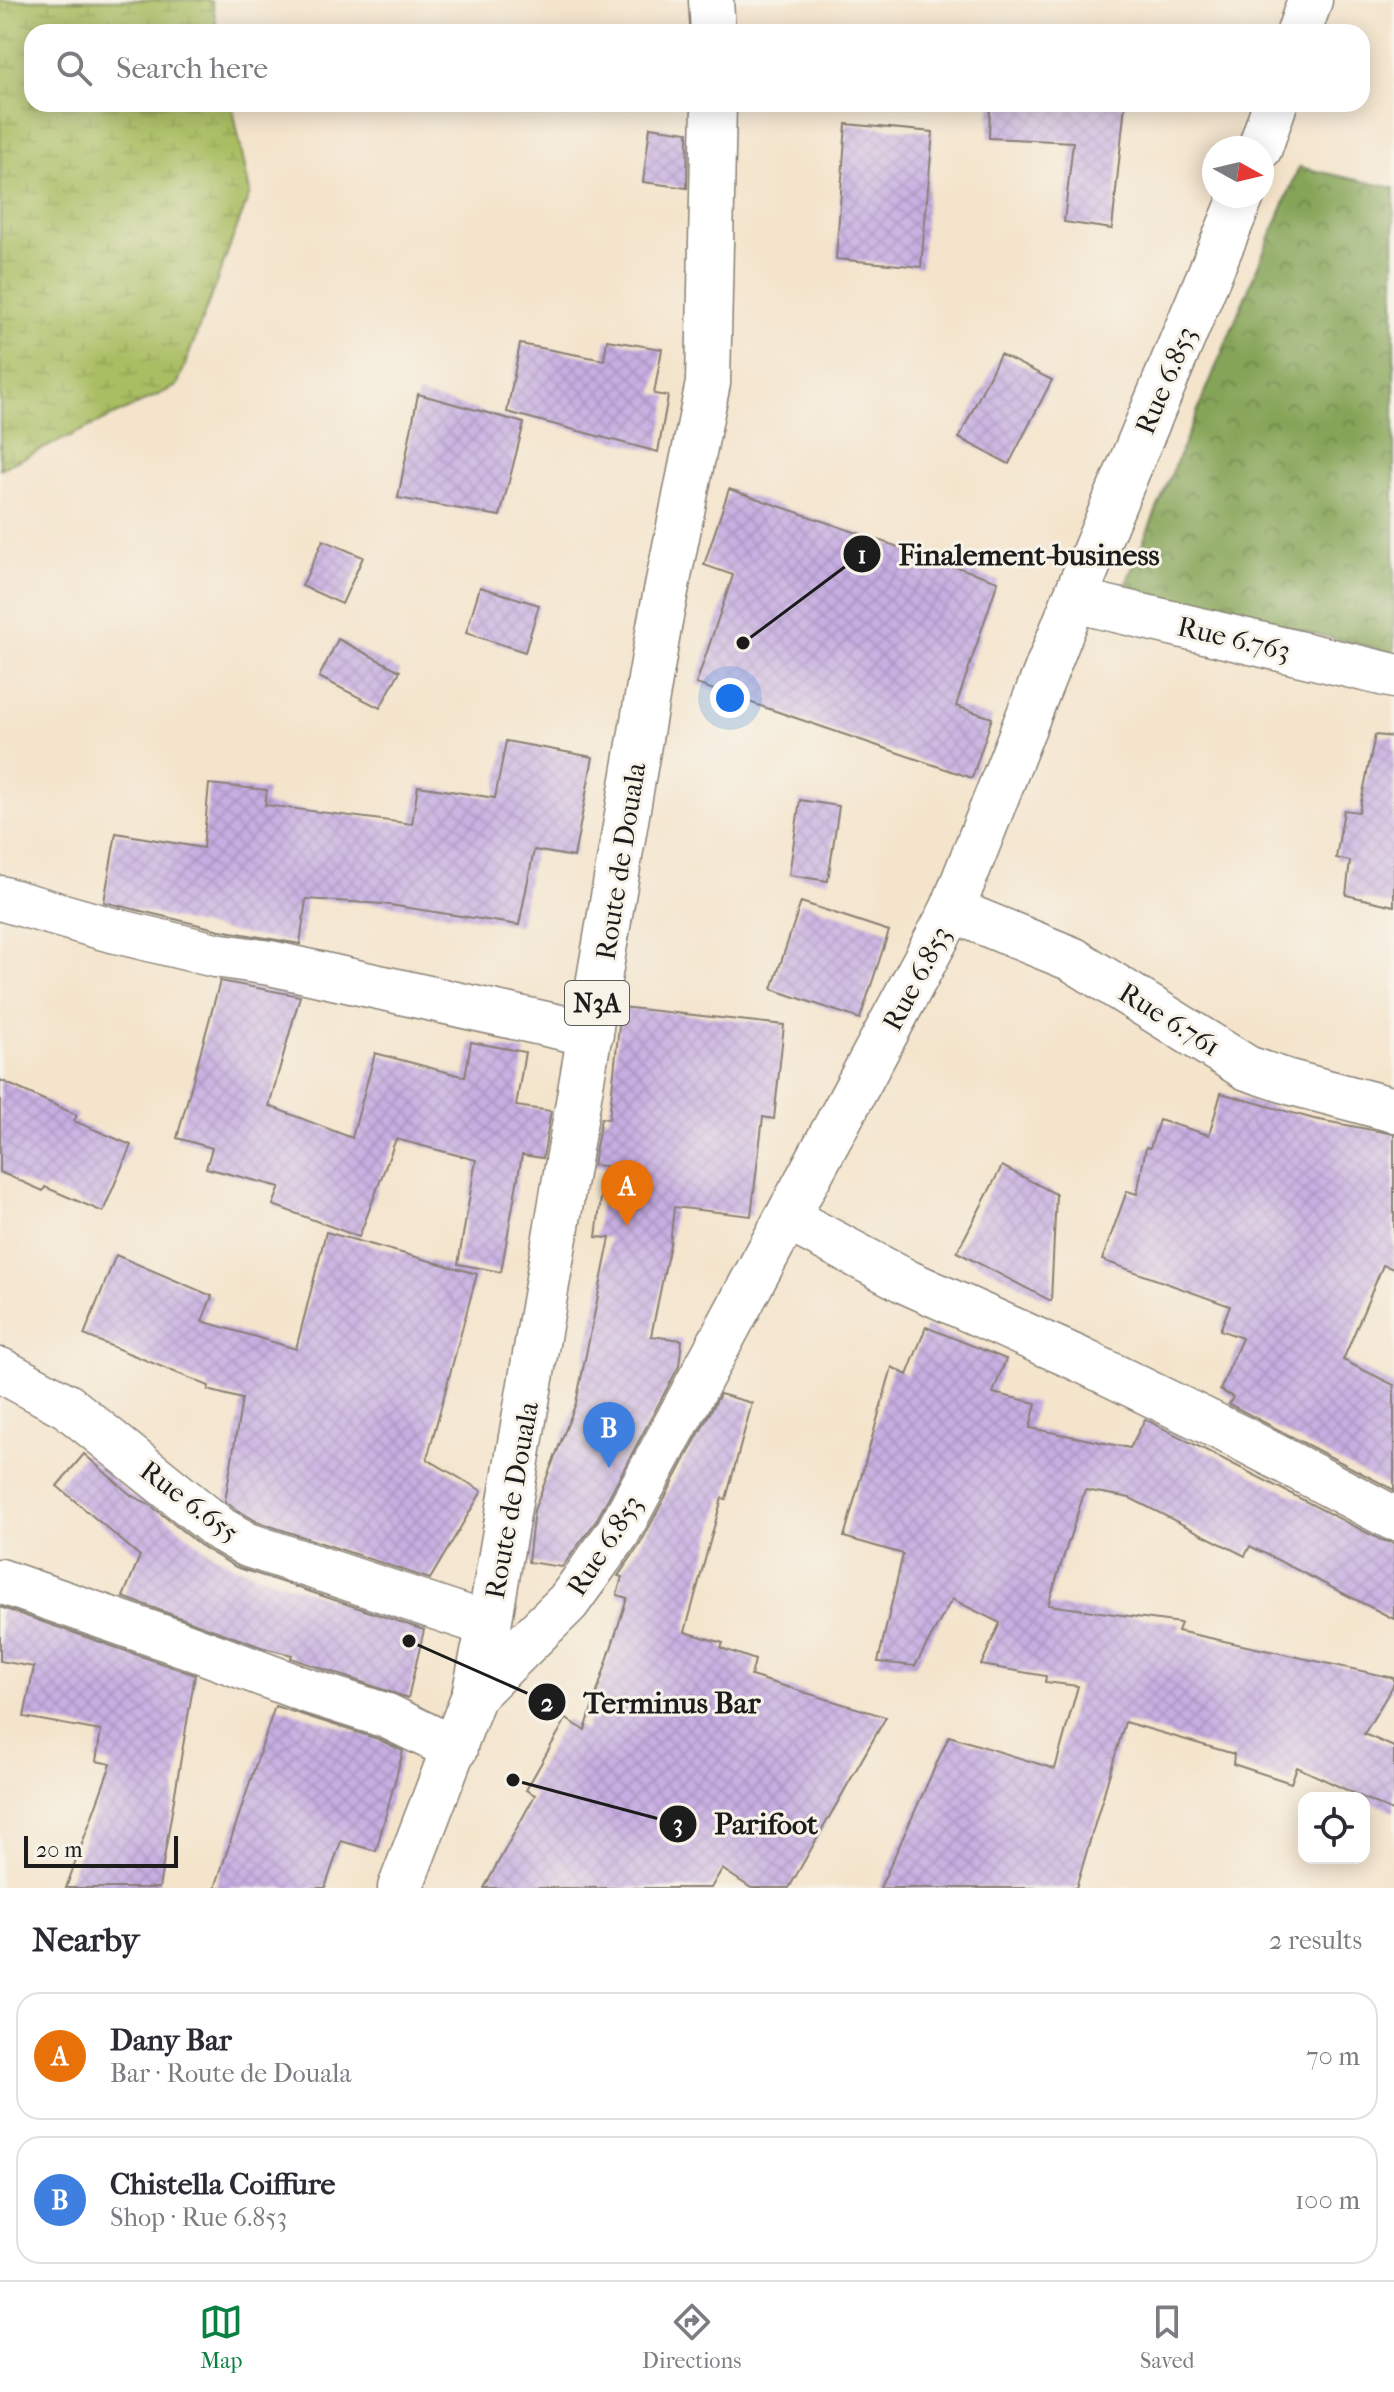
<!DOCTYPE html>
<html lang="en">
<head>
<meta charset="utf-8">
<style>
  :root { --surface:#fff; --page:#f2f2f3; --text:#2b2b33; --muted:#7c7c81; --line:#e1e1e2; --accent:#0b8043 }
  body { margin:0; font-family:"IM FELL French Canon",serif; background:var(--page); color:var(--text) }
  .controls { position:absolute; right:24px; bottom:24px; display:grid; overflow:hidden; border-radius:16px; box-shadow:0 4px 20px #0003 }
  .controls button { width:72px; height:72px; display:grid; place-items:center; padding:0; border:0; border-bottom:2px solid var(--line); background:var(--surface); color:var(--text); font:40px sans-serif }
  .compass { position:absolute; left:1202px; top:136px; width:72px; height:72px; border-radius:50%; background:var(--surface); box-shadow:0 4px 20px #0003; rotate:98deg }
  .scale { position:absolute; left:24px; bottom:20px; width:154px; box-sizing:border-box; padding-left:8px; border:4px solid #1c1c1c; border-top:0; font-size:22px; line-height:28px; white-space:nowrap; color:#1c1c1c; -webkit-text-stroke:6px #f7f3e8; paint-order:stroke }
  .you { position:absolute; left:730px; top:698px; width:28px; height:28px; margin:-20px; border:6px solid #fff; border-radius:50%; background:#1a73e8; box-shadow:0 0 0 12px #1a73e833 }
  .badge { display:grid; place-items:center; width:52px; height:52px; border-radius:50%; background:var(--accent); color:#fff; font-size:26px; font-weight:700 }
  .pin { position:absolute; translate:-50% -66px; filter:drop-shadow(0 2px 4px #0008) }
  .pin::after { content:''; position:absolute; top:42px; width:28px; height:24px; background:inherit; clip-path:polygon(0 0,100% 0,50% 100%) }
  .list { margin:0; padding:0; list-style:none }
  h2 { display:flex; justify-content:space-between; align-items:center; height:104px; margin:0; padding:0 32px; font-size:34px }
  h2 small { font-size:26px; font-weight:400; color:var(--muted) }
  .list li { display:grid; grid-template-columns:52px 1fr auto; gap:24px; align-items:center; box-sizing:border-box; height:128px; margin:0 16px 16px; padding:0 16px; border:2px solid var(--line); border-radius:24px }
  .list b { display:block; font-size:30px; white-space:nowrap }
  .list p { margin:0; font-size:26px; white-space:nowrap; color:var(--muted) }
  .list em { font-size:26px; font-style:normal; color:var(--muted) }
  .icon { flex:none; width:44px; height:44px; fill:none; stroke:currentColor; stroke-width:2; stroke-linecap:round; stroke-linejoin:round }
  .map { position:relative; flex:none; width:1394px; height:1888px; overflow:hidden }
  .search { position:absolute; background:var(--surface); box-shadow:0 4px 20px #0003; left:24px; right:24px; top:24px; height:88px; display:flex; align-items:center; gap:20px; box-sizing:border-box; padding:0 28px; border-radius:24px; color:var(--muted); font-size:30px }
  .sheet { height:392px; background:var(--surface) }
  nav { display:flex; justify-content:space-around; align-items:center; box-sizing:border-box; height:112px; border-top:2px solid var(--line); background:var(--surface); font-size:22px; color:var(--muted) }
  nav a { display:grid; justify-items:center; gap:4px }
  nav .on { color:var(--accent) }
  .map>svg:first-child { display:block }
</style>
</head>
<body>
<div class="map">
<svg width="1394" height="1888" viewBox="0 0 1394 1888">
  <defs>
    <pattern id="forest-crowns" width="20" height="18" patternUnits="userSpaceOnUse" patternTransform="scale(2)"><rect width="20" height="18" fill="#86a458"/><path d="M2 6a3 3 0 1 1 6 0M12 15a3 3 0 1 1 6 0" fill="none" stroke="#6d8548"/></pattern>
    <pattern id="wetland-marsh" width="20" height="14" patternUnits="userSpaceOnUse" patternTransform="scale(2)"><rect width="20" height="14" fill="#a9bd62"/><path d="M1 5h8M5 5V1M11 12h8M15 12V8" fill="none" stroke="#91a254"/></pattern>
    <pattern id="building-cross-hatch" width="8" height="8" patternUnits="userSpaceOnUse" patternTransform="scale(2)"><rect width="8" height="8" fill="#c7aee2"/><path d="M0 0l8 8M0 8l8-8" fill="none" stroke="#aa95c1"/></pattern>
  </defs>
  <rect width="100%" height="100%" fill="#f7f3e8"/>
  <filter id="ink" filterUnits="userSpaceOnUse"><feTurbulence type="fractalNoise" baseFrequency=".0125" numOctaves="2"/><feDisplacementMap in="SourceGraphic" scale="16" xChannelSelector="R" yChannelSelector="G"/><feConvolveMatrix kernelMatrix="1 2 1 2 8 2 1 2 1" color-interpolation-filters="sRGB"/></filter>
  <filter id="wash" filterUnits="userSpaceOnUse"><feTurbulence type="fractalNoise" baseFrequency=".006" numOctaves="4" result="noise"/><feDisplacementMap in="SourceGraphic" scale="32" xChannelSelector="R" yChannelSelector="G"/><feGaussianBlur stdDeviation="1.8" result="paint"/><feColorMatrix in="noise" values="0 0 0 0 0 0 0 0 0 0 0 0 0 0 0 0 0 1.4 0 .05"/><feComposite in="paint" operator="in"/></filter>
  <g filter="url(#wash)">
    <rect width="100%" height="100%" fill="#f4e4cc"/>
    <path fill="url(#forest-crowns)" stroke="#51603a" stroke-width="2" d="M1299,167L1394,188V653L1124,588Z"/>
    <path fill="url(#wetland-marsh)" stroke="#626c3f" stroke-width="2" d="M0,0H208L212,2L218,32H32V104H232L250,193L177,386L0,469Z"/>
    <g id="blocks">
      <g fill="url(#building-cross-hatch)">
        <path d="M990,104H1125L1112,229L1064,222L1073,142L989,138Z"/>
        <path d="M846,124L933,132L921,267L836,259Z"/>
        <path d="M650,127L688,132L687,188L643,182Z"/>
        <path d="M607,340L662,349L654,394L668,396L658,452L507,412L520,344L604,360Z"/>
        <path d="M1000,354L1052,380L1009,464L959,438Z"/>
        <path d="M418,394L524,423L500,516L398,498Z"/>
        <path d="M729,489L998,581L956,706L992,718L972,778L696,684L733,575L704,565Z"/>
        <path d="M323,540L363,557L342,604L302,586Z"/>
        <path d="M480,587L539,605L525,652L466,633Z"/>
        <path d="M338,639L400,671L380,708L319,677Z"/>
        <path d="M1375,735L1394,737V906L1346,895L1350,861L1336,858L1344,810L1359,812Z"/>
        <path d="M506,741L593,757L574,857L534,850L519,925L383,904L306,899L300,944L220,930L104,902L116,833L203,848L209,784L267,790L265,805L412,824L418,786L495,798Z"/>
        <path d="M800,800L839,806L828,881L789,875Z"/>
        <path d="M801,902L889,931L860,1019L772,989Z"/>
        <path d="M220,981L300,996L269,1106L352,1138L375,1053L465,1077L471,1042L525,1052L516,1106L551,1111L543,1158L522,1155L501,1272L458,1264L476,1160L396,1139L359,1237L273,1205L280,1187L206,1168L212,1148L177,1138Z"/>
        <path d="M621,1007L784,1025L774,1119L763,1117L751,1216L674,1207L670,1244L651,1336L682,1340L679,1366L596,1521L562,1567L528,1562L534,1510L576,1403L610,1238L596,1237L605,1166L593,1165L601,1118L609,1119Z"/>
        <path d="M0,1080L77,1115L74,1121L131,1145L103,1212L45,1187L43,1191L0,1172Z"/>
        <path d="M1221,1093L1314,1119L1394,1134V1269L1383,1265L1343,1360L1394,1385V1490L1229,1404L1233,1397L1220,1390L1242,1338L1220,1330L1230,1306L1102,1260L1127,1191L1137,1194L1146,1147L1150,1148L1159,1120L1209,1135Z"/>
        <path d="M1002,1166L1056,1194L1051,1301L957,1252Z"/>
        <path d="M326,1232L477,1274L427,1459L482,1491L430,1579L258,1522L234,1508L225,1501L242,1399L208,1390L209,1386L84,1335L116,1255L212,1296L202,1321L296,1349Z"/>
        <path d="M926,1327L1006,1359L993,1393L1036,1403L1030,1428L1130,1448L1145,1419L1381,1540L1394,1543V1619L1250,1546L1245,1556L1130,1498L1085,1490L1048,1605L1181,1623L1178,1631L1394,1678V1684L1364,1734L1394,1747V1812L1297,1767L1291,1783L1233,1764L1234,1754L1125,1722L1076,1888H880L949,1736L1055,1769L1078,1686L1045,1682L1046,1676L981,1665L1000,1623L952,1599L915,1666L878,1662L903,1554L844,1537L892,1367L907,1375Z"/>
        <path d="M720,1394L752,1403L726,1499L722,1498L685,1632L723,1643L721,1648L755,1660L751,1676L886,1717L789,1888H751L722,1869L711,1888H484L535,1795L526,1790L566,1719L585,1730L627,1598L617,1595L622,1577L618,1576L639,1546Z"/>
        <path d="M84,1454L132,1496L149,1504L205,1549L236,1567L424,1630L408,1698L291,1658L292,1655L264,1648L123,1597L140,1556L57,1486Z"/>
        <path d="M0,1607L195,1675L159,1888H66L111,1764L96,1761L101,1731L24,1717L34,1667L0,1661Z"/>
        <path d="M275,1706L378,1739L403,1751L376,1851L341,1841L325,1888H215Z"/>
      </g>
    </g>
  </g>
  <g filter="url(#ink)">
    <use href="#blocks" fill-opacity="0" stroke="#888074" stroke-width="2"/>
    <g fill="none" stroke-linecap="round" stroke-linejoin="round">
      <defs>
        <g id="street">
          <path d="M1299,32L1310,0"/>
          <path d="M1260,148L1275,104"/>
          <path d="M1074,600L1394,676"/>
          <path d="M0,898L108,929L215,955L270,963L591,1034"/>
          <path d="M952,910L1072,959L1247,1068L1289,1082L1394,1110"/>
          <path d="M787,1218L907,1282L1081,1360L1239,1437L1393,1518"/>
          <path d="M0,1370L67,1406L220,1529L248,1545L489,1625"/>
          <path d="M0,1581L185,1645L305,1690L387,1716L455,1749"/>
          <path d="M474,1695L568,1602L617,1534L952,910L1074,600L1242,196"/>
        </g>
        <g id="highway">
          <path d="M711,0L713,32"/>
          <path d="M400,1888L474,1695L489,1625L660,621L708,383L714,104"/>
        </g>
      </defs>
      <use href="#street" stroke="#888074" stroke-width="47"/>
      <use href="#highway" stroke="#888074" stroke-width="47"/>
      <use href="#street" stroke="#fff" stroke-width="44"/>
      <use href="#highway" stroke="#fff" stroke-width="44"/>
    </g>
  </g>
  <g text-anchor="middle" stroke-width="6" stroke-linejoin="round" paint-order="stroke">
    <rect fill="#f7f3e8" stroke="#5e5c59" stroke-width="2" x="565" y="981" width="64" height="44" rx="6"/>
    <g font-size="26" font-weight="bold" fill="#1c1c1c">
      <text x="597" y="1012">N3A</text>
    </g>
    <g font-size="28" fill="#1c1c1c" stroke="#f7f3e8">
      <text transform="translate(1165 380) rotate(-67)" y="10">Rue 6.853</text>
      <text transform="translate(1234 638) rotate(13)" y="10">Rue 6.763</text>
      <text transform="translate(620 861) rotate(-81)" y="10">Route de Douala</text>
      <text transform="translate(916 978) rotate(-62)" y="10">Rue 6.853</text>
      <text transform="translate(1170 1019) rotate(32)" y="10">Rue 6.761</text>
      <text transform="translate(511 1500) rotate(-80)" y="10">Route de Douala</text>
      <text transform="translate(190 1501) rotate(37)" y="10">Rue 6.655</text>
      <text transform="translate(604 1545) rotate(-57)" y="10">Rue 6.853</text>
    </g>
  </g>
  <path fill="none" stroke="#1c1c1c" stroke-width="3" d="M743 643L862 554M409 1641L547 1702M513 1780L678 1824"/>
  <g fill="#1c1c1c" stroke="#f7f3e8" stroke-width="3">
    <circle cx="743" cy="643" r="8"/>
    <circle cx="409" cy="1641" r="8"/>
    <circle cx="513" cy="1780" r="8"/>
    <circle cx="862" cy="554" r="20"/>
    <circle cx="547" cy="1702" r="20"/>
    <circle cx="678" cy="1824" r="20"/>
  </g>
  <g font-size="24" text-anchor="middle" font-weight="bold" fill="#fff">
    <text x="862" y="563">1</text>
    <text x="547" y="1711">2</text>
    <text x="678" y="1832">3</text>
  </g>
  <g font-size="30" text-anchor="middle" font-weight="bold" fill="#1c1c1c" stroke="#f7f3e8" stroke-width="6" stroke-linejoin="round" paint-order="stroke">
    <text x="1029" y="565">Finalement-business</text>
    <text x="672" y="1713">Terminus Bar</text>
    <text x="766" y="1834">Parifoot</text>
  </g>
</svg>
<div class="controls">
<button><svg class="icon" aria-label="locate" viewBox="0 0 24 24"><circle cx="12" cy="12" r="6"/><path d="M12 2v4M12 18v4M2 12h4M18 12h4"/></svg></button>
</div>
<svg class="compass" viewBox="-18 -18 36 36"><path d="M0-13l5 13h-10z" fill="#e53935"/><path d="M0 13l5-13h-10z" fill="#7c7c81"/></svg>
<div class="scale">20 m</div>
<div class="you"></div>
<div class="pin badge" style="left:627px;top:1226px;background:#e8710a">A</div>
<div class="pin badge" style="left:609px;top:1468px;background:#3f7fe0">B</div>
<div class="search"><svg class="icon" aria-label="search" viewBox="0 0 24 24"><circle cx="10" cy="10" r="6"/><path d="M15 15l6 6"/></svg>Search here</div>
</div>
<section class="sheet">
<h2>Nearby<small>2 results</small></h2>
<ul class="list">
<li><span class="badge" style="background:#e8710a">A</span><div><b>Dany Bar</b><p>Bar · Route de Douala</p></div><em>70 m</em></li>
<li><span class="badge" style="background:#3f7fe0">B</span><div><b>Chistella Coiffure</b><p>Shop · Rue 6.853</p></div><em>100 m</em></li>
</ul>
</section>
<nav>
<a class="on"><svg class="icon" aria-label="map" viewBox="0 0 24 24"><path d="M3 6l6-2 6 2 6-2v14l-6 2-6-2-6 2zM9 4v14M15 6v14"/></svg>Map</a>
<a><svg class="icon" aria-label="directions" viewBox="0 0 24 24"><path d="M12 3l9 9-9 9-9-9zM9 14v-3h6M13 9l2 2-2 2"/></svg>Directions</a>
<a><svg class="icon" aria-label="saved" viewBox="0 0 24 24"><path d="M7 4h10v16l-5-4-5 4z"/></svg>Saved</a>
</nav>
</body>
</html>
